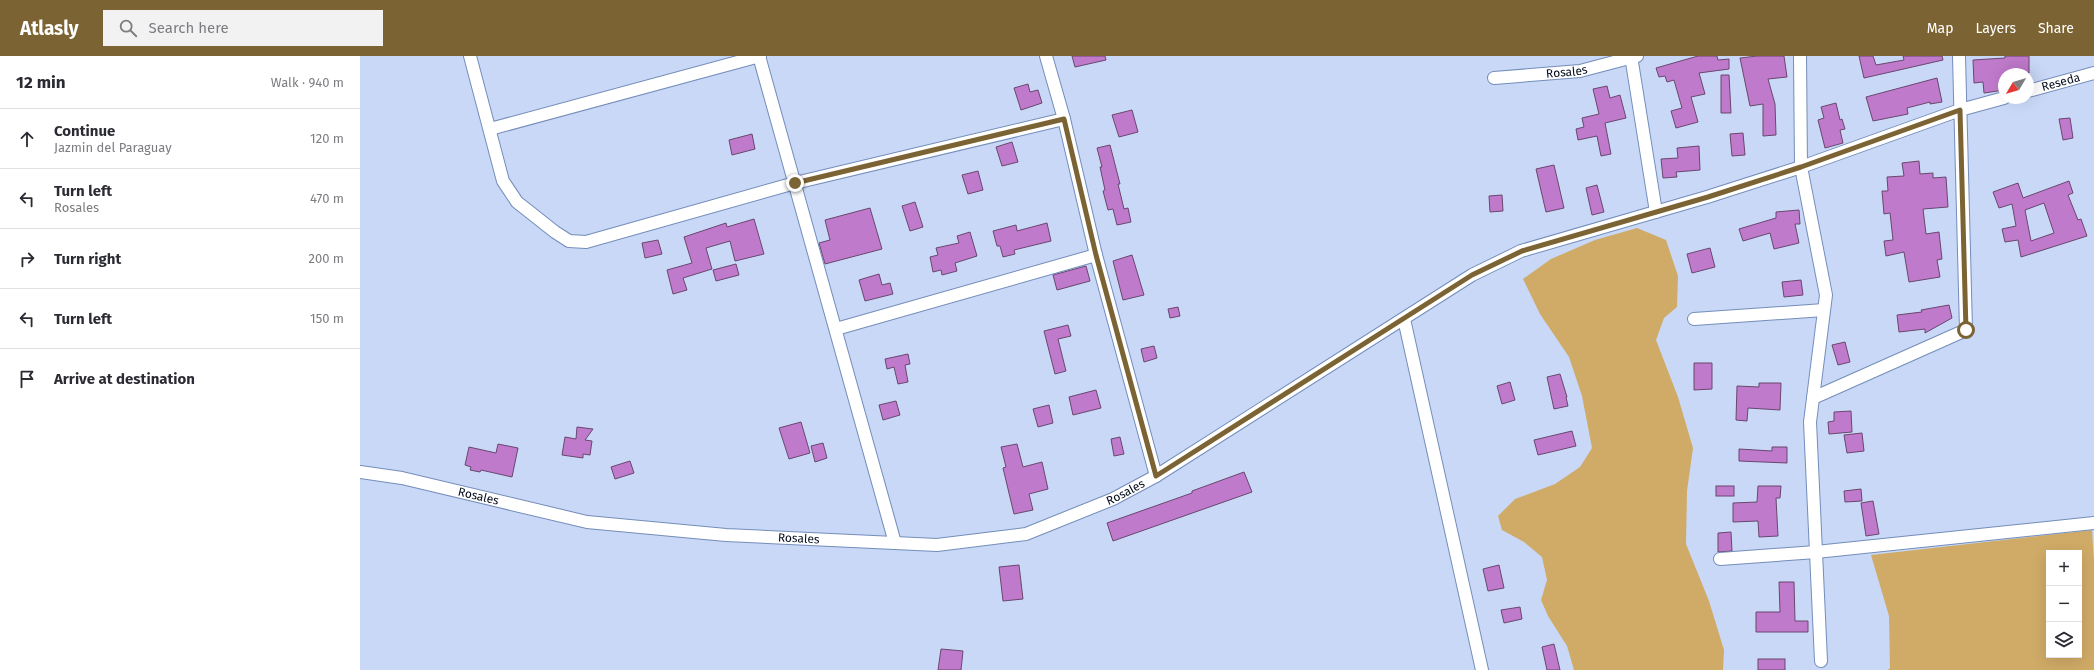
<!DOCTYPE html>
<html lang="en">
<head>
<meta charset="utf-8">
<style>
  :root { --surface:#fff; --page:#f2f2f3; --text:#2b2b33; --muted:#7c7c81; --line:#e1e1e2; --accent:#7c6334 }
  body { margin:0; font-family:"Fira Sans",sans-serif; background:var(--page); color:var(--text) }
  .controls { position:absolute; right:12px; bottom:12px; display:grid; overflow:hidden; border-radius:0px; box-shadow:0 4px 16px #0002 }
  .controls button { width:36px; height:36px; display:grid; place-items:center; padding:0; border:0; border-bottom:1px solid var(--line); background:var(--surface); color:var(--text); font:20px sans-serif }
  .compass { position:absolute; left:1638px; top:12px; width:36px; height:36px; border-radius:50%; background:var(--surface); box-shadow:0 4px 16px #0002; rotate:232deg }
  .stop { position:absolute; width:12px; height:12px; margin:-9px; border:3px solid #7c6334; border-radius:50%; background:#fff }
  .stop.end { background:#7c6334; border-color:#fff; box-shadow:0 1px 4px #0008 }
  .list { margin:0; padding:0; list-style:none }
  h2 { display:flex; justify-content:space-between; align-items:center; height:52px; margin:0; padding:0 16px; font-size:17px }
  h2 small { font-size:13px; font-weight:400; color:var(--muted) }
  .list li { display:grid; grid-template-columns:26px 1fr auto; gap:12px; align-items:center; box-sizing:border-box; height:60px; padding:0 16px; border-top:1px solid var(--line) }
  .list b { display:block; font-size:15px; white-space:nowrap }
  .list p { margin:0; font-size:13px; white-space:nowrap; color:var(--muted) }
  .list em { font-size:13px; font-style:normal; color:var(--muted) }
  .icon { flex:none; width:22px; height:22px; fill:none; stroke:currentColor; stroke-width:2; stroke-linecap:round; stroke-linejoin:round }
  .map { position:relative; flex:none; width:1734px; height:614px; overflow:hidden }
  header { display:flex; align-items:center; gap:24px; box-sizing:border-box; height:56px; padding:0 20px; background:var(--accent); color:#fff }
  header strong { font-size:19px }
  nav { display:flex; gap:22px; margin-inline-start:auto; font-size:14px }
  .search { width:280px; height:36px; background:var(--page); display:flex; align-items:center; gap:10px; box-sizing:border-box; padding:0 14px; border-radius:0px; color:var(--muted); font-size:15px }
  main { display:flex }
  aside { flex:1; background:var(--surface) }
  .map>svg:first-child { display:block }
</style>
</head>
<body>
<header>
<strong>Atlasly</strong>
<div class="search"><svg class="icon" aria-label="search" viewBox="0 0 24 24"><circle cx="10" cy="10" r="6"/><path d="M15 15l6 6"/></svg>Search here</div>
<nav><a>Map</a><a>Layers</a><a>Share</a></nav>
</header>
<main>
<aside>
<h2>12 min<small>Walk · 940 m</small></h2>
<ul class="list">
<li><svg class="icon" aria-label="ahead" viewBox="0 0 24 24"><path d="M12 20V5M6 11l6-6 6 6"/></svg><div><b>Continue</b><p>Jazmin del Paraguay</p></div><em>120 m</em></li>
<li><svg class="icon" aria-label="left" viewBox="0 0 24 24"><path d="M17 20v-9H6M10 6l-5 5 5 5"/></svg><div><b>Turn left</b><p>Rosales</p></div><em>470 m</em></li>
<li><svg class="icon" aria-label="right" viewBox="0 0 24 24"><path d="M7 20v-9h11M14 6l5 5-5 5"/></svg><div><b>Turn right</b></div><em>200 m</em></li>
<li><svg class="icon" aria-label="left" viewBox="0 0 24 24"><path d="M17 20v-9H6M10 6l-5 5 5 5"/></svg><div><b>Turn left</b></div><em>150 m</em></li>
<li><svg class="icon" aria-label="arrive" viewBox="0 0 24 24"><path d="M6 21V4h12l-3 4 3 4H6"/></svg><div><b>Arrive at destination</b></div></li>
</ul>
</aside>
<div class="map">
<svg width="1734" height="614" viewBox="0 0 1734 614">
  <rect width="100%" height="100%" fill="#c8d8f6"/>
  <g fill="#d0ab67" fill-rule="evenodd">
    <path d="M1277,172L1306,184L1318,220L1317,251L1304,262L1296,284L1318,341L1333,392L1327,435L1326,488L1349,545L1364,594L1363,614H1214L1207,590L1188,560L1181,544L1187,524L1182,501L1164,486L1142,474L1138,460L1155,443L1195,428L1220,411L1232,392L1222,340L1209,301L1180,258L1163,223L1191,203L1235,184Z"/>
    <path d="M1732,474L1734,505V614H1528L1530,612L1529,560L1511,499ZM1689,497H1719V599H1689Z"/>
  </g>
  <g fill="#c07acb" stroke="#69476e" fill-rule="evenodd">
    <path d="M712,0H745L746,4L715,11Z"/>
    <path d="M1338,0H1357L1358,4L1369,3V13L1339,17L1345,38L1331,41L1338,66L1316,72L1311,55L1322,52L1314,24L1307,26L1305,20L1299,21L1296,12Z"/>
    <path d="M1397,0H1424L1427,21L1408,23L1415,48L1416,79L1403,80V48L1390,50L1380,2Z"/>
    <path d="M1499,0H1513L1516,9L1544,4L1543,0H1582L1583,4L1504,22Z"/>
    <path d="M1645,0H1669V17L1644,18V34L1624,37L1623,26L1614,27L1613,4L1645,2Z"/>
    <path d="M1361,19H1369L1371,57H1361Z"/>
    <path d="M1577,22L1582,46L1570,48V46L1547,52L1548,58L1513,65L1506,41Z"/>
    <path d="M668,28L670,36L678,34L682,47L661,54L654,32Z"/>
    <path d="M1247,30L1250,42L1260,39L1266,62L1245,67L1251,98L1241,100L1237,80L1218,84L1216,73L1224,71L1222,62L1239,58L1233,33Z"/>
    <path d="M1476,47L1480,64L1482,63L1485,73L1480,74L1483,87L1465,92L1458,64L1464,62L1461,51Z"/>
    <path d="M772,54L778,76L759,81L752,59Z"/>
    <path d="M1710,62L1713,82L1703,84L1699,63Z"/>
    <path d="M1383,77L1385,99L1372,100L1370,78Z"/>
    <path d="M392,78L395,93L372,99L369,84Z"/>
    <path d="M652,86L658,106L642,110L636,91Z"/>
    <path d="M750,89L760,128H758L764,153L768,152L771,166L757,169L753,153L748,154L743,135L745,134L740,111H742L737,92Z"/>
    <path d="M1339,90L1340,114L1316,116L1317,121L1303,122L1301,103L1318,102L1317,92Z"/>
    <path d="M1559,105L1560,118L1573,117V122L1586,121L1588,151L1563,153L1566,178L1579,176L1582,203L1577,204L1580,221L1549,226L1544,196L1526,200L1524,185L1533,184L1530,157L1524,158L1522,135H1528L1527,121L1544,120L1542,107Z"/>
    <path d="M1194,109L1204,152L1186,156L1176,113Z"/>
    <path d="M618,115L623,134L608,138L602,119Z"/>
    <path d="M1709,125L1713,137L1708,139L1718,164L1721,163L1727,180L1661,201L1658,184L1645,186L1642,173L1656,170L1652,148L1639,152L1633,136L1658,127L1663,142ZM1684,147L1694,177L1671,185L1665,154Z"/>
    <path d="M1237,129L1244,156L1232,159L1226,132Z"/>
    <path d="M1142,139L1143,155L1130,156L1129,140Z"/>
    <path d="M555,146L563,171L550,175L542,150Z"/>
    <path d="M510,152L522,193L465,208L459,187L470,184L465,164Z"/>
    <path d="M1439,154L1440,168H1435L1439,187L1414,193L1410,177L1383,185L1379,173L1416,162V156Z"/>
    <path d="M394,163L404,198L375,205L370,185L346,192L352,213L323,222L327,234L313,238L307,214L332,207L324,181L366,167L367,171Z"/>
    <path d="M687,167L691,185L654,194L655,198L643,201L640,190H637L633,175L656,169L657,175Z"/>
    <path d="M610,176L617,200L595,207L597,215L582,219L581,214L573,216L570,201L578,199L576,192L599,187L597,180Z"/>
    <path d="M298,184L302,198L285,202L282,187Z"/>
    <path d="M1350,192L1355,211L1332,217L1327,198Z"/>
    <path d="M772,199L784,239L763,244L753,205Z"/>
    <path d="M376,208L379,219L356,225L353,214Z"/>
    <path d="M726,210L730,225L697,234L693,219Z"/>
    <path d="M519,218L522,229L530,227L533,238L505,245L499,224Z"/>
    <path d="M1441,224L1443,239L1424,241L1422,226Z"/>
    <path d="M1589,249L1592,262L1565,277V273L1539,276L1537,259L1562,256L1561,254Z"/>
    <path d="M818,251L820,260L810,262L808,253Z"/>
    <path d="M708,269L711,280L698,283L706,315L695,318L684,275Z"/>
    <path d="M1485,286L1490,306L1478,309L1472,289Z"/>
    <path d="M794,290L797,302L784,306L781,293Z"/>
    <path d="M548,298L550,308L545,309L548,326L538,328L534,311L527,313L525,303Z"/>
    <path d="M1334,307H1352V333L1334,334Z"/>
    <path d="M1200,318L1207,341H1206L1208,350L1194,353L1187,321Z"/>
    <path d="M1150,326L1155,344L1142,348L1137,330Z"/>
    <path d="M1399,327H1421L1420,354L1388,352L1387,365L1376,364L1377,330L1399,331Z"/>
    <path d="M736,334L741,352L713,359L709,341Z"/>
    <path d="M536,345L540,359L523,364L519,349Z"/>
    <path d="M689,349L693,367L678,371L673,353Z"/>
    <path d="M1491,355L1492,376L1469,378L1468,366L1474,365V356Z"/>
    <path d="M441,366L450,397L429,403L419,372Z"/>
    <path d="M217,371L233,373L225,384L232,385L230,399L223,398V402L202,399L205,381L216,383Z"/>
    <path d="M1212,375L1216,390L1178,399L1174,384Z"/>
    <path d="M1502,377L1504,395L1487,397L1484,379Z"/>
    <path d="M760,381L764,398L754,400L751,383Z"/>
    <path d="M463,387L467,402L455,406L451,390Z"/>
    <path d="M138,388L158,392L152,421L121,414L120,416L110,414L111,411L105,409L109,391L136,397Z"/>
    <path d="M657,388L663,411L682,406L688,433L669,438L673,454L654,458L643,412L646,411L641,391Z"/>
    <path d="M1412,391H1427V407L1379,405V393L1412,395Z"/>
    <path d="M270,405L274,417L255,423L251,411Z"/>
    <path d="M884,416L892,436L753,485L747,467L832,437V435Z"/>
    <rect x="1356" y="430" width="18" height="10"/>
    <path d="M1398,430H1421L1420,442H1416L1418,480L1399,481L1398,465L1373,466V447L1397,446Z"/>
    <path d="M1501,433L1502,445L1485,446L1484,435Z"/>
    <path d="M1513,445L1519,478L1506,480L1501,447Z"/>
    <path d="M1371,476L1372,495L1358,496V477Z"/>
    <path d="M659,509L663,543L643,545L639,511Z"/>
    <path d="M1139,509L1144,532L1128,535L1123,513Z"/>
    <path d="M1419,526H1434L1435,565H1448V576H1396V556H1420Z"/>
    <path d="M1160,551L1162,563L1144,567L1141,554Z"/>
    <path d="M1194,588L1200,614H1187L1182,591Z"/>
    <path d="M581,593L603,595L601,614H578Z"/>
    <rect x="1398" y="603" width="27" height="11"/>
  </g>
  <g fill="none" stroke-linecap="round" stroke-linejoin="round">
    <defs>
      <g id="minor">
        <path d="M110,0L143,125L157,146L195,176L209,185L226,186L435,127L704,63"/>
        <path d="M399,0L535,487"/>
        <path d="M686,0L704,63L736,199L796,420"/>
        <path d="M1271,0L1296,156"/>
        <path d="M1440,0L1441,111L1466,239L1450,366L1461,605"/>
        <path id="s1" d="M1134,22L1220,15L1277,0"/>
        <path id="s2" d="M1668,35L1734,17"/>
        <path d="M130,73L400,0"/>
        <path d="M1044,263L1122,614"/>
        <path d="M1334,263L1464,254"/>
        <path d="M476,273L736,199"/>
        <path d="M1453,342L1606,274L1599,0"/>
        <path id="s3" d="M0,416L42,422L227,466L366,479L577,489L666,478L753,443L796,420L1112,219L1161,195L1347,141L1441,111L1600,54L1644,42"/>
        <path d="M1360,503L1456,496L1734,467"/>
      </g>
    </defs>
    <use href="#minor" stroke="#748dba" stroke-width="14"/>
    <use href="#minor" stroke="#fff" stroke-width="12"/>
  </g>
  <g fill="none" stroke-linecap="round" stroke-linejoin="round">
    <path stroke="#7c6334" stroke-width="5" d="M435,127L704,63L736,199L796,420L1112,219L1162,195L1348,141L1441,111L1600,54L1606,274"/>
  </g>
  <g text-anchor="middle" stroke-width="4" stroke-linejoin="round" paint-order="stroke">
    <g font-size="12" fill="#050d1d" stroke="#dae5f9">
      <text dy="4" stroke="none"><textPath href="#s1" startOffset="73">Rosales</textPath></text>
      <text dy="4" stroke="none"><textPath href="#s2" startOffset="34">Reseda</textPath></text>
      <text dy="4" stroke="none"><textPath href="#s3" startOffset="781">Rosales</textPath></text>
      <text dy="4" stroke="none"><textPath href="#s3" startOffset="121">Rosales</textPath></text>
      <text dy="4" stroke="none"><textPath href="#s3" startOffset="445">Rosales</textPath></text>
    </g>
  </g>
</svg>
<div class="controls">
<button>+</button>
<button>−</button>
<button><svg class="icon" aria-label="layers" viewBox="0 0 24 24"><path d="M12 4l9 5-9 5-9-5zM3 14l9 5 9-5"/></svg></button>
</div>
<svg class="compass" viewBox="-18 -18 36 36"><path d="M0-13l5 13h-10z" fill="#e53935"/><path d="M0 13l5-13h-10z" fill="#7c7c81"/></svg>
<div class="stop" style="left:1606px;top:274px"></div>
<div class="stop end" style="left:435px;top:127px"></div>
</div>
</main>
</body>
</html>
